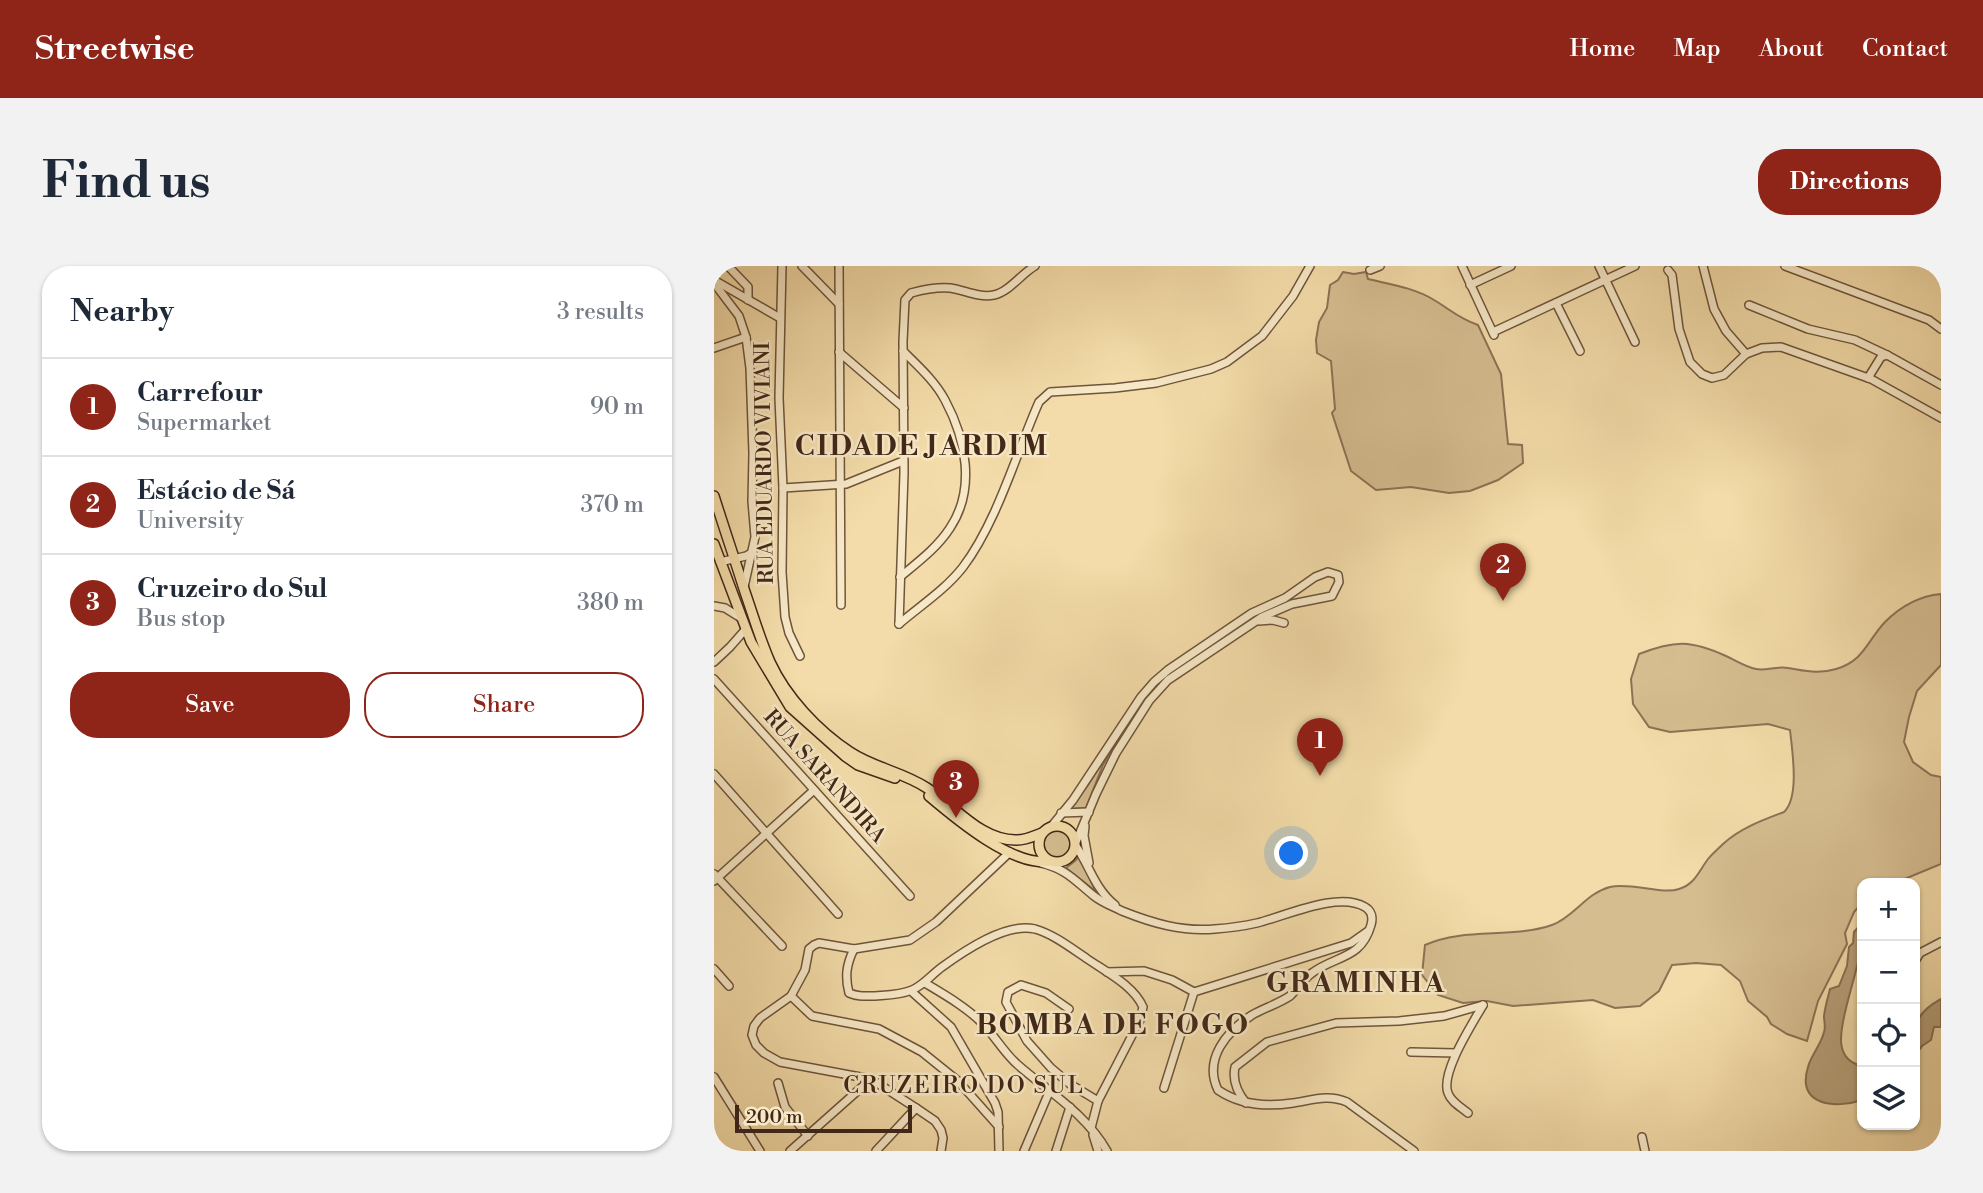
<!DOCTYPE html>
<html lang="en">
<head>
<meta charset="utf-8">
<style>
  :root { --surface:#fff; --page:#f2f2f3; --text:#1f2937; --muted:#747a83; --line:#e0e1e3; --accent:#8f2418 }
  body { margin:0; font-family:"Libre Bodoni",serif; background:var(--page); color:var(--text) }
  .controls { position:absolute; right:21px; bottom:21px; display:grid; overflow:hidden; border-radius:14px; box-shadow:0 2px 5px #0004 }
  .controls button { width:63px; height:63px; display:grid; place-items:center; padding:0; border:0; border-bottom:2px solid var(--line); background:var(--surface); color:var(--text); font:35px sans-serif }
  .scale { position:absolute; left:21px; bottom:18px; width:177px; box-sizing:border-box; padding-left:7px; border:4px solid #422818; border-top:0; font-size:19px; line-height:24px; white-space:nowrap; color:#422818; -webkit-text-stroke:5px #f7e8c7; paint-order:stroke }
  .you { position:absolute; left:578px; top:588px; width:24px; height:24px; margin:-18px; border:5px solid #fff; border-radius:50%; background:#1a73e8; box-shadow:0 0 0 10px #1a73e833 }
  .badge { display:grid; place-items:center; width:46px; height:46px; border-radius:50%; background:var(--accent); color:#fff; font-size:23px; font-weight:700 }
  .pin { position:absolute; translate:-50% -58px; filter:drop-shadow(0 2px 4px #0008) }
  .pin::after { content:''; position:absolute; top:37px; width:24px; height:21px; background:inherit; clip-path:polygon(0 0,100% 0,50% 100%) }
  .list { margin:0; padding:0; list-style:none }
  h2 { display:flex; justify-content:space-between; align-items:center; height:91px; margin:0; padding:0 28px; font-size:30px }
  h2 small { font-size:23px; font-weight:400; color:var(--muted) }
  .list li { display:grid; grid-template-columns:46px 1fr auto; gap:21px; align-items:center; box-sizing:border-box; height:98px; padding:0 28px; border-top:2px solid var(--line) }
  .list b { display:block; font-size:26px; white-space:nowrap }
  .list p { margin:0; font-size:23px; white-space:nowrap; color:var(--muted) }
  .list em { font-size:23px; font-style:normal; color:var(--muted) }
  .actions { display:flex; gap:14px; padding:21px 28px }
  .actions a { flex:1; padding:16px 0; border:2px solid var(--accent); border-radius:28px; text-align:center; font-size:24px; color:var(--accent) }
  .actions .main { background:var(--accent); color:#fff }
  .icon { flex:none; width:38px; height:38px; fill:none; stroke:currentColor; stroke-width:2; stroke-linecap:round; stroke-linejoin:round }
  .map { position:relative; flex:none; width:1227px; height:885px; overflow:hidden; border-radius:28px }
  header { display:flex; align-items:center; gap:42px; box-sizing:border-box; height:98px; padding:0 35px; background:var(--accent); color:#fff }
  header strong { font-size:33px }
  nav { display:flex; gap:38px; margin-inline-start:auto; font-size:24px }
  .intro { display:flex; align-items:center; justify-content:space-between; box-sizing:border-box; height:168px; padding:0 42px }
  h1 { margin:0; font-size:49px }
  .button { padding:18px 32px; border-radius:28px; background:var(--accent); color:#fff; font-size:24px; font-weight:700 }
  main { display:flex; gap:42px; padding:0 42px }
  aside { flex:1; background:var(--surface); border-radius:28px; box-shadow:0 2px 5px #0004 }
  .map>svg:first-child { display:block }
</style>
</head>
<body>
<header>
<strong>Streetwise</strong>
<nav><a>Home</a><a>Map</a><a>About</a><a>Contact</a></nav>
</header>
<div class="intro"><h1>Find us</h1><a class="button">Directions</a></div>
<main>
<aside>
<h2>Nearby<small>3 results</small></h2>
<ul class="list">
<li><span class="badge">1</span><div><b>Carrefour</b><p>Supermarket</p></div><em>90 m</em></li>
<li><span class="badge">2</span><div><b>Estácio de Sá</b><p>University</p></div><em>370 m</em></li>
<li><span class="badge">3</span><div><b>Cruzeiro do Sul</b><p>Bus stop</p></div><em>380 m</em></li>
</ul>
<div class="actions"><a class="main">Save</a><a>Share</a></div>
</aside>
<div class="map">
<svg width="1227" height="885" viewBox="0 0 1227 885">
  <rect width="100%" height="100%" fill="#f3dca9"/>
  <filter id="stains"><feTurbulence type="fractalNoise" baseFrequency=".00286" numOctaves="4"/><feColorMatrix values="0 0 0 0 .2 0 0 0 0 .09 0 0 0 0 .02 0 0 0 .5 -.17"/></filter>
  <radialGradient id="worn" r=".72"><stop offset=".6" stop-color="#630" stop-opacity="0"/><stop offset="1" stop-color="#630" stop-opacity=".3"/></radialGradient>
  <g fill="#d5bd90" stroke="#8c7254" stroke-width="2">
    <path d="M629,6L640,8L652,6L654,13C675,18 701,22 720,34C737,44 744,52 764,59L787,108L794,178L808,179L809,197L784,214L756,225L735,227L697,221L662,224L637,205L618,147L621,143L617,95L603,87L602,74L605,56L613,42L616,19L624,14Z"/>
    <path d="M1227,328V399L1203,425L1195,451L1190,476L1199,496L1217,509L1227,511V598L1181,617H1148V637L1140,646L1131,667L1133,678L1104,735L1093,775L1073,768L1057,758L1053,751L1034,735L1026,715L1007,699L982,697L958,699L945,725L926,740L901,742L879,734L799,740L773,735L749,737L724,729L708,709L711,679C751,661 797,673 838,659C860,651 872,627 896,621C917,616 948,629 965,623C981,618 985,605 994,593C998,588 1004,583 1009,578C1026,562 1049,554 1070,546C1086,531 1078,484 1076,464L1054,458L956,466L935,461L919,438L917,413L925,388C961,374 977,374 1012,390C1021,394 1032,401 1042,403C1052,405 1063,400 1074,402C1090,405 1106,408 1122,403C1150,395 1153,375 1171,356C1186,341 1205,330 1227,328Z"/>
    <path d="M401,477L402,478L389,499L372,542L357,543L374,519Z"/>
    <circle cx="344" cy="577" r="15"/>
    <path d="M365,589L379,620L385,628L352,602L362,594Z"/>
  </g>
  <g fill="#b79f78" stroke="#886f52" stroke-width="2">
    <path d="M1148,657V689L1145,693C1141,708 1137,723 1133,738C1128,760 1117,793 1148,800V834C1122,843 1082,840 1094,801C1097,789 1107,779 1110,766C1112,761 1110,756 1110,750C1111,741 1114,731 1116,723L1125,720L1133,700L1135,681L1139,677L1140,666Z"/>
    <path d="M1227,733V761H1220L1217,774L1208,780L1201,790C1201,761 1198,749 1227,733Z"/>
  </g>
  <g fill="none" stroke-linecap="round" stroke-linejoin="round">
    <defs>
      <g id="minor">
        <path d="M14,0L34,21V34"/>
        <path d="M68,0L65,132L69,222L68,306L71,351L75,367L86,390"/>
        <path d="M88,0L125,38"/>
        <path d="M125,0L127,339"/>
        <path d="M748,0L780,69"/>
        <path d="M885,0L921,76"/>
        <path d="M989,0L1000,43L1012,65L1032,88"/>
        <path d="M1071,0L1215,54L1227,63"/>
        <path d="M1217,0L1227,2"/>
        <path d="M656,4L666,0"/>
        <path d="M954,4L958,9L965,63L976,96L988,108L998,112L1010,109L1032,88L1048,82L1067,81L1157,113L1227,152"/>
        <path d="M0,14L66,52"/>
        <path d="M0,17L25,50L32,71L36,102L39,187L38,235L41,271L30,321"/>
        <path d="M756,19L797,0"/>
        <path d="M842,37L866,85"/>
        <path d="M1035,39L1094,63L1141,74L1175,90L1227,119"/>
        <path d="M779,66L921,0"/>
        <path d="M0,82L32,71"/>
        <path d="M125,86L190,142"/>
        <path d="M1154,112L1167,91L1173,89"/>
        <path d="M69,222L132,218L189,195"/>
        <path d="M6,296L32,290L39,286"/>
        <path d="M186,311C204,296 223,282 236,262C262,223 252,173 231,134C221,115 204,100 189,85"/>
        <path d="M0,340L11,342L27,352"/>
        <path d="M545,355L559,354L570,357"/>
        <path d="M185,358C206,340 232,323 249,301C283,256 302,188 325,136L336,126L401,122L442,117L497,103L513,96L548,70L579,30L596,0"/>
        <path d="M185,358L190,207L189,75L191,34L197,27C208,24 223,21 236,22C251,24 264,32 280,29C295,26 307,8 321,0"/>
        <path d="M0,396L16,381L31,364"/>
        <path d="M0,413L196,630"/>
        <path d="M0,508L124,648"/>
        <path d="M347,547L375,546"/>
        <path d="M371,560L370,570L375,597"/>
        <path d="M337,561L359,534L427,431L440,416L454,404L538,347L571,332L601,311L614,306L624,309L625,316L618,330L578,338L548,351L454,414L435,435L402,487L382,528L362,576"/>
        <path d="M362,580C376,601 381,623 401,639"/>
        <path d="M327,597C354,604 360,614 380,630C389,637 398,640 408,645C438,657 468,666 501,663C515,662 530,660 543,657C572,650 624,625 651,641C658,645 659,652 657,659C647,694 622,689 598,707C589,713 584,723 576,730C564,738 550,742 538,749C513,765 489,793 504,824C526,839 553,841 579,837C599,834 614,828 633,836L700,885"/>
        <path d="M0,608L68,680"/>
        <path d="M0,615L100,524"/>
        <path d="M140,683C132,699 131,711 135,727C145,731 150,730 161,730C173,729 186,729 198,724C210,719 217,709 228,701C250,685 292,656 321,663C339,668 357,682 372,692C392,706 419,719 429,741L426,754L384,835L377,862"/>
        <path d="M1201,695L1206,687L1227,676"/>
        <path d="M0,703L15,720"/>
        <path d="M393,706L430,705L458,714L480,726"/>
        <path d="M211,717C231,729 252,741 268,757C281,770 290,787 304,799C335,826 372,848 393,885"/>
        <path d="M197,725L237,761L281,837L284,846L285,885"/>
        <path d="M480,726L637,677L654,665"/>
        <path d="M77,730L98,750L165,763L208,786L244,815L285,861"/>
        <path d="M355,743L332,727L307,719L294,726L292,736L313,775L337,802L356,818L384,835"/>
        <path d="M697,786L742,787"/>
        <path d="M0,811L46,885"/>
        <path d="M64,817L71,841L94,870"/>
        <path d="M450,822L480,726"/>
        <path d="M532,837C523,826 518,815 521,801L553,776L622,757L685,755L730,750L769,739"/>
        <path d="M754,847C747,841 737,836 734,827C726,807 759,757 769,739"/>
        <path d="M379,869L384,885"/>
        <path d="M928,871L931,885"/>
        <path d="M76,885L157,813"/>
        <path d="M162,885L202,842"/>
        <path d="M227,885L229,872L227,864L221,855L202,842L157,813L66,796L50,787L42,779L38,769L40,760L46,752L77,730L91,704L95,683L100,679L105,677L140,683L196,674L222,656L296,586"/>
        <path d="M310,885L336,824"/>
        <path d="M342,885L356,841"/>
      </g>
      <g id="major">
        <path d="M0,230C10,262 21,294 31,326C39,349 46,373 56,396C72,431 104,465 136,486C160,502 189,506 213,522C241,540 267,575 303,574C312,574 320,570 328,567"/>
        <path d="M0,278L37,376L76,441L131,490L144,499L181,512"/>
        <path d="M215,530C241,552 300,602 336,595"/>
        <circle cx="343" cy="578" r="18"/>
      </g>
    </defs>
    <use href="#minor" stroke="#6e553c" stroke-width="10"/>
    <use href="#major" stroke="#422818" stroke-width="12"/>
    <use href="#minor" stroke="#f7e8c7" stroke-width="7"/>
    <use href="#major" stroke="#f3dca9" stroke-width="9"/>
  </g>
  <g text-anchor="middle" stroke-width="5" stroke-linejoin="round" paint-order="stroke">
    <g font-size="21" fill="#422818" stroke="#f7e8c7">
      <text transform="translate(50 197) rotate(-91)" y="7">RUA EDUARDO VIVIANI</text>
      <text transform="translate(111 510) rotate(48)" y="7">RUA SARANDIRA</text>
    </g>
    <g font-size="23" letter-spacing="2" fill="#422818" stroke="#f7e8c7">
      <text x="250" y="827">CRUZEIRO DO SUL</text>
    </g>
    <g font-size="28" font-weight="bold" letter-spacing="2" fill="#422818" stroke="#f7e8c7">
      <text x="208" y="189">CIDADE JARDIM</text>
      <text x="642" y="726">GRAMINHA</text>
      <text x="399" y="768">BOMBA DE FOGO</text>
    </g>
  </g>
  <rect width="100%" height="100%" filter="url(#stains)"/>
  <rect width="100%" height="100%" fill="url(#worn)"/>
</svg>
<div class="controls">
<button>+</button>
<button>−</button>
<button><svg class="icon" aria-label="locate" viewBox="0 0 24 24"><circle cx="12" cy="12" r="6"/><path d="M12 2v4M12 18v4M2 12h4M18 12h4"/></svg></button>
<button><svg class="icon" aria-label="layers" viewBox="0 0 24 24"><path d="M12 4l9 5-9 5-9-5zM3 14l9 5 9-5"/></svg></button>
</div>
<div class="scale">200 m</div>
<div class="you"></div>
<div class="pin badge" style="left:606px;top:510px">1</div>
<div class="pin badge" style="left:789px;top:335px">2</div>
<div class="pin badge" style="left:242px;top:552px">3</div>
</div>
</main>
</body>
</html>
